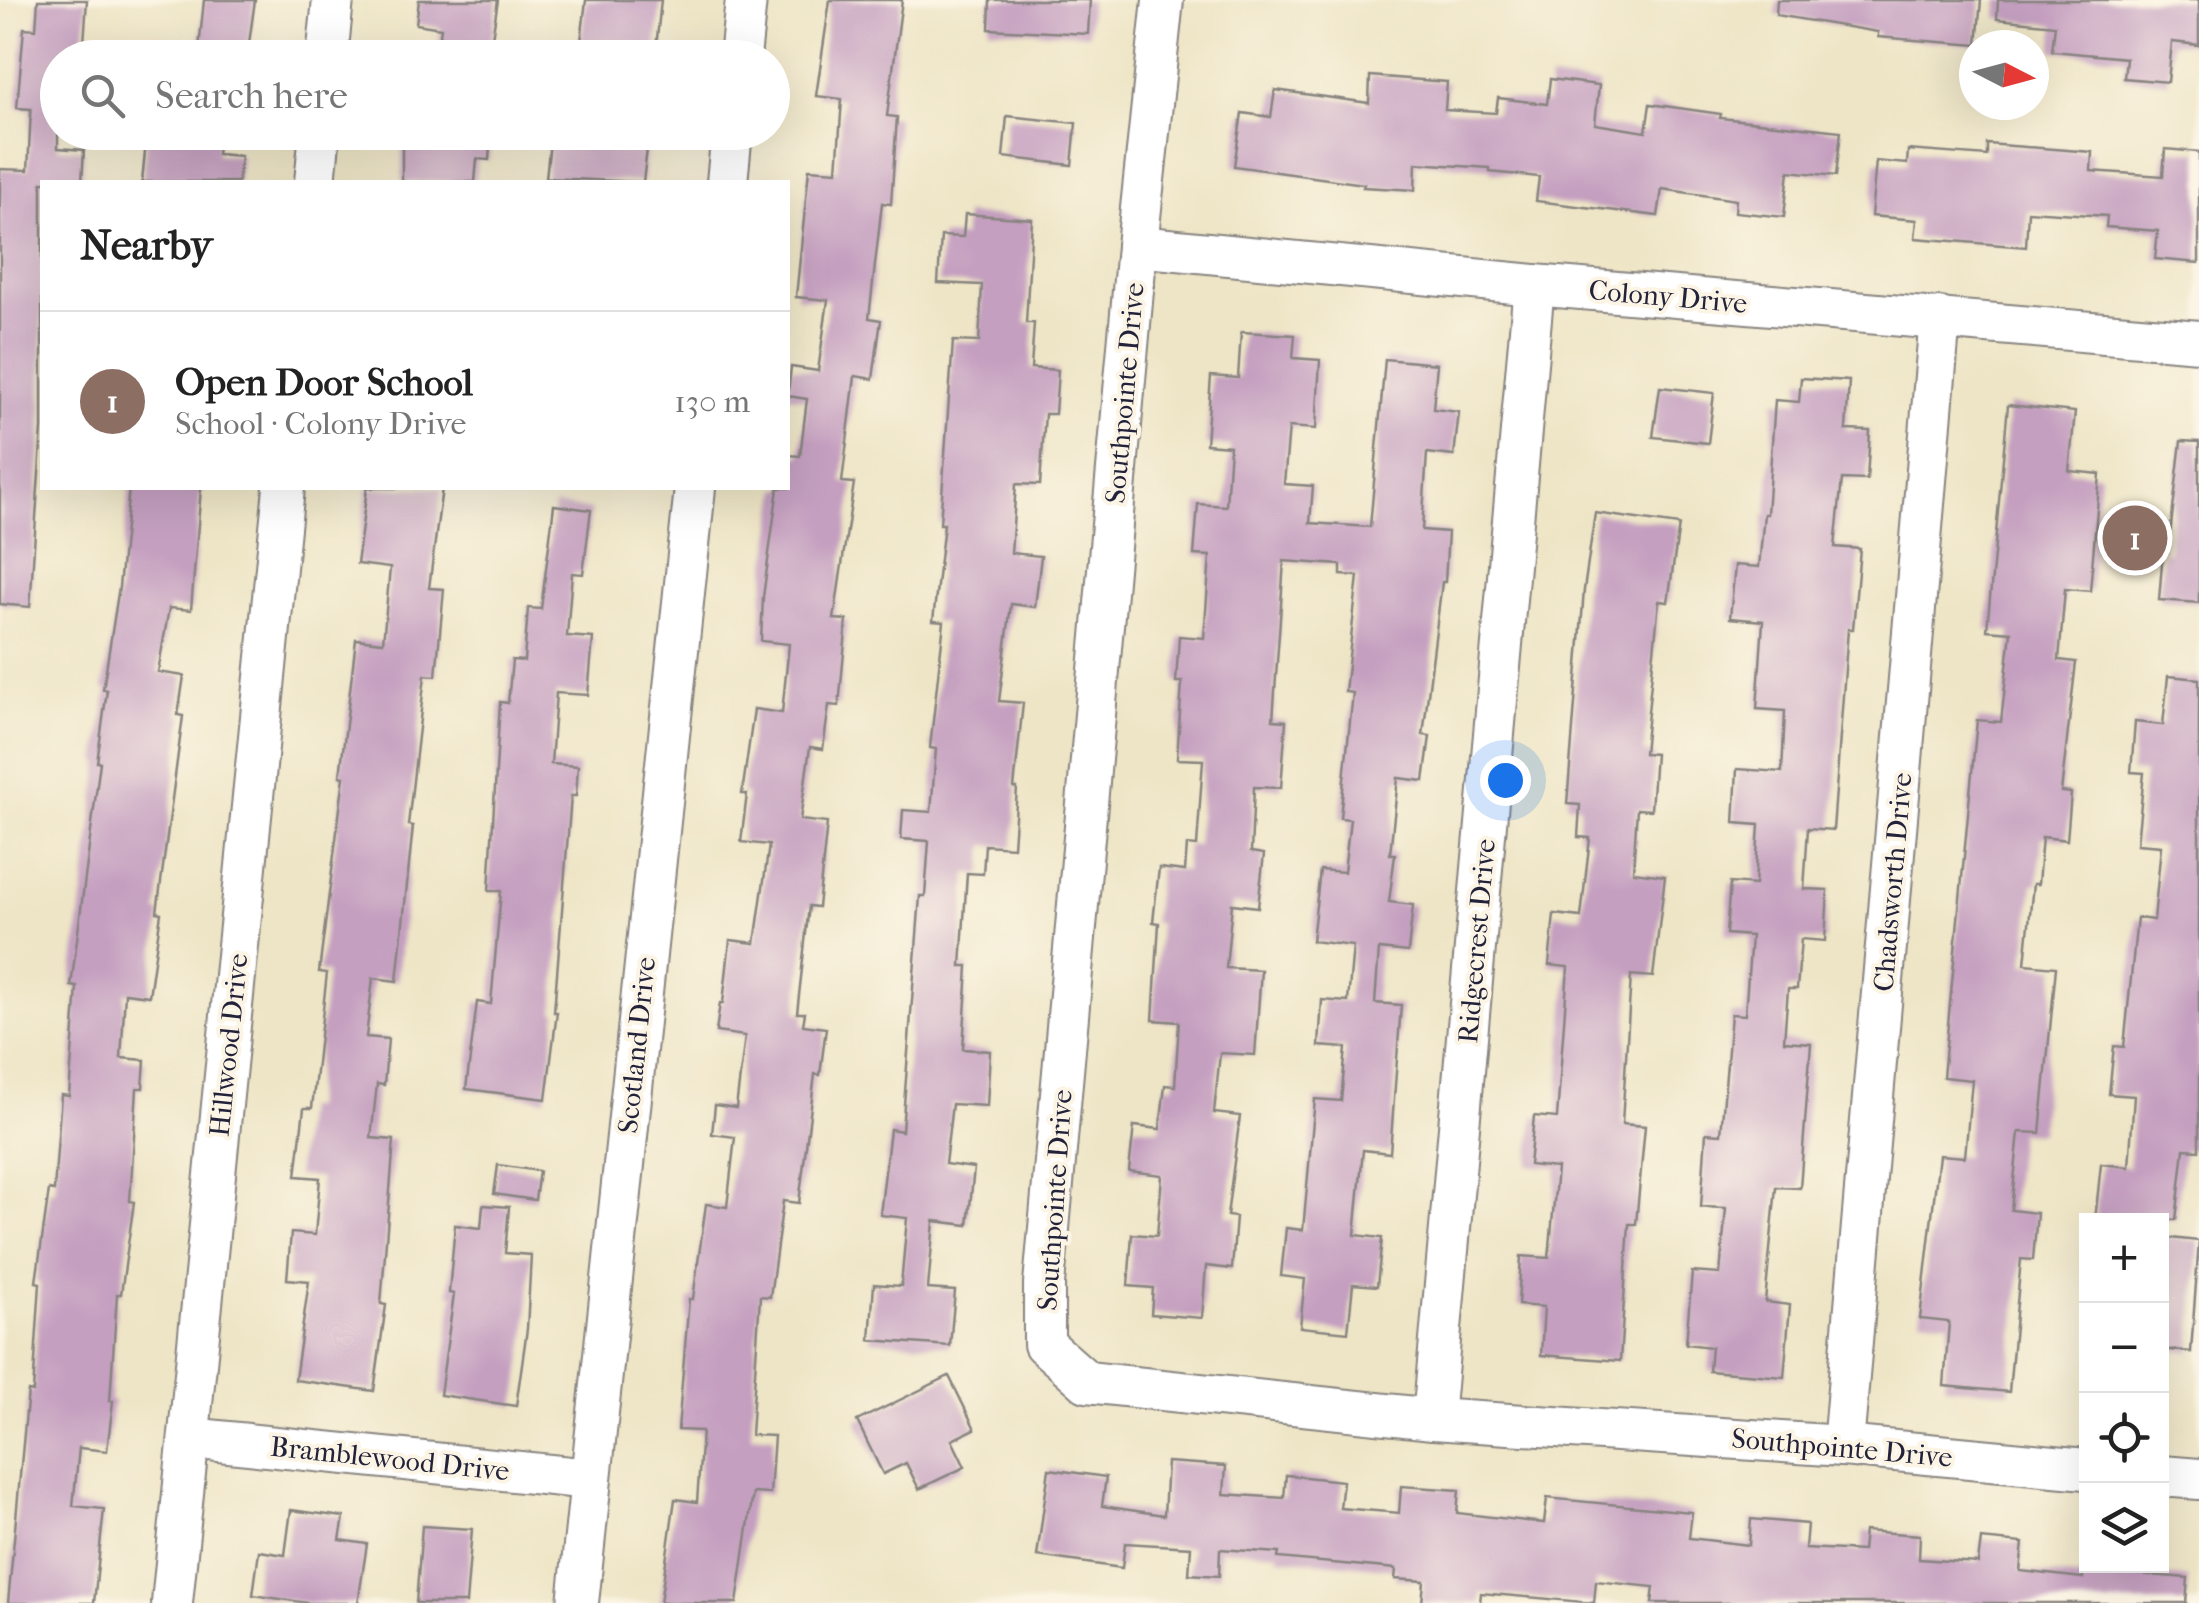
<!DOCTYPE html>
<html lang="en">
<head>
<meta charset="utf-8">
<style>
  :root { --surface:#fff; --page:#f2f2f2; --text:#222; --muted:#767676; --line:#e0e0e0; --accent:#111827 }
  body { margin:0; font-family:"IM FELL French Canon",serif; background:var(--page); color:var(--text) }
  .controls { position:absolute; right:30px; bottom:30px; display:grid; overflow:hidden; border-radius:0px; box-shadow:0 10px 40px #0002 }
  .controls button { width:90px; height:90px; display:grid; place-items:center; padding:0; border:0; border-bottom:2px solid var(--line); background:var(--surface); color:var(--text); font:50px sans-serif }
  .compass { position:absolute; left:1959px; top:30px; width:90px; height:90px; border-radius:50%; background:var(--surface); box-shadow:0 10px 40px #0002; rotate:96deg }
  .you { position:absolute; left:1505px; top:780px; width:35px; height:35px; margin:-25px; border:8px solid #fff; border-radius:50%; background:#1a73e8; box-shadow:0 0 0 15px #1a73e833 }
  .badge { display:grid; place-items:center; width:65px; height:65px; border-radius:50%; background:var(--accent); color:#fff; font-size:32px; font-weight:700 }
  .pin { position:absolute; translate:-50% -50%; border:5px solid #fff; box-shadow:0 2px 10px #0006 }
  .list { margin:0; padding:0; list-style:none }
  h2 { display:flex; justify-content:space-between; align-items:center; height:130px; margin:0; padding:0 40px; font-size:42px }
  h2 small { font-size:32px; font-weight:400; color:var(--muted) }
  .list li { display:grid; grid-template-columns:65px 1fr auto; gap:30px; align-items:center; box-sizing:border-box; height:180px; padding:0 40px; border-top:2px solid var(--line) }
  .list b { display:block; font-size:38px; white-space:nowrap }
  .list p { margin:0; font-size:32px; white-space:nowrap; color:var(--muted) }
  .list em { font-size:32px; font-style:normal; color:var(--muted) }
  .icon { flex:none; width:55px; height:55px; fill:none; stroke:currentColor; stroke-width:2; stroke-linecap:round; stroke-linejoin:round }
  .map { position:relative; flex:none; width:2199px; height:1603px; overflow:hidden }
  .search { position:absolute; background:var(--surface); box-shadow:0 10px 40px #0002; left:40px; top:40px; width:750px; height:110px; display:flex; align-items:center; gap:25px; box-sizing:border-box; padding:0 35px; border-radius:55px; color:var(--muted); font-size:38px }
  .panel { position:absolute; background:var(--surface); box-shadow:0 10px 40px #0002; left:40px; top:180px; width:750px; height:310px; border-radius:0px }
  .map>svg:first-child { display:block }
</style>
</head>
<body>
<div class="map">
<svg width="2199" height="1603" viewBox="0 0 2199 1603">
  <rect width="100%" height="100%" fill="#fcf5e5"/>
  <filter id="ink" filterUnits="userSpaceOnUse"><feTurbulence type="fractalNoise" baseFrequency=".01" numOctaves="2"/><feDisplacementMap in="SourceGraphic" scale="20" xChannelSelector="R" yChannelSelector="G"/><feConvolveMatrix kernelMatrix="1 2 1 2 8 2 1 2 1" color-interpolation-filters="sRGB"/></filter>
  <filter id="wash" filterUnits="userSpaceOnUse"><feTurbulence type="fractalNoise" baseFrequency=".0048" numOctaves="4" result="noise"/><feDisplacementMap in="SourceGraphic" scale="40" xChannelSelector="R" yChannelSelector="G"/><feGaussianBlur stdDeviation="2.25" result="paint"/><feColorMatrix in="noise" values="0 0 0 0 0 0 0 0 0 0 0 0 0 0 0 0 0 1.4 0 .05"/><feComposite in="paint" operator="in"/></filter>
  <g filter="url(#wash)">
    <rect width="100%" height="100%" fill="#eee5c6"/>
    <g id="blocks">
      <g fill="#c49fc0">
        <path d="M38,0H87L83,58H58V148L84,150L82,182H42V428L30,607L0,604V169L28,170L31,109L17,108L24,28L36,29Z"/>
        <path d="M204,0H255L247,58H198Z"/>
        <path d="M419,0H498L489,58L437,55L441,28L416,24Z"/>
        <path d="M586,0H661L655,58H579Z"/>
        <path d="M830,0H902L887,116L897,117L891,204L882,203L869,318L881,320L873,379L855,376L842,482L854,483L834,619L847,620L839,706L829,705L823,749L810,747L800,820L827,823L818,907L809,906L797,1013H805L803,1025L826,1028L820,1075L815,1074L799,1203L783,1201L770,1297L760,1296L751,1435L774,1436L770,1494L753,1493L737,1603H660L675,1499L697,1502L702,1431L678,1430L689,1299H693L706,1204L727,1207L735,1137L712,1134L715,1105L736,1108L745,1036L716,1032L720,1003H723L730,940L755,943L769,845L741,842L747,794H742L754,709L782,713L789,644L761,641L763,597L778,488H788V455L800,456L807,399L788,396V393L791,367L818,371L828,300L796,297L809,169L837,171L842,99L816,96Z"/>
        <path d="M990,0H1090L1088,34L989,29Z"/>
        <path d="M1777,0H1981L1977,45L1878,37V32L1776,15Z"/>
        <path d="M1998,0H2199V45L2172,42L2168,82L2124,78L2126,58L2052,51L2055,25L1997,19Z"/>
        <path d="M1370,76L1447,82L1445,110L1496,113L1498,98L1547,104L1550,79L1599,85L1595,124L1646,132L1650,104L1721,114L1720,118L1841,131L1836,176L1789,171L1784,217L1735,212L1736,200L1662,189L1658,216L1536,201L1539,177L1490,172V168L1416,163L1415,190L1363,187L1364,184L1234,166L1242,113L1271,117L1275,90L1369,103Z"/>
        <path d="M1007,116L1076,123L1072,165L1003,157Z"/>
        <path d="M147,132H220L217,154L241,156L238,182H142Z"/>
        <path d="M402,132H491L489,160L477,159L475,182H402Z"/>
        <path d="M551,132H624L623,138L648,141L643,182L546,178Z"/>
        <path d="M1987,144L2092,152L2091,171L2163,176L2165,149L2199,152V263L2155,259L2158,231L2106,227L2107,216L2028,211L2026,247L1915,238L1917,220L1871,216L1876,161L1907,164L1908,150L1987,156Z"/>
        <path d="M965,214L1032,219L1026,323H1034L1031,368L1058,370L1055,414H1045L1040,485L1016,484L1011,553L1041,556L1035,607L1011,604L999,701L1023,703L1014,788H1017L1013,847L985,845L983,874L967,873L961,966H968L963,1049L990,1051L987,1106L952,1104L945,1164L974,1168L968,1225L934,1221L928,1289L955,1291L950,1346L870,1340L874,1284L901,1286L907,1218L880,1215L890,1129L902,1131L920,896H925L929,841L901,839L903,810L931,812L936,749L930,748L944,622L933,621L944,524H940L953,341L979,342L982,285L938,283L941,236L963,237Z"/>
        <path d="M1241,332L1295,335L1293,358L1320,360L1316,429L1289,427L1284,484L1313,486L1310,523L1370,527L1385,359L1437,364L1433,409L1459,412L1454,456L1427,453L1422,530L1448,532L1445,582H1442L1423,735L1430,736L1424,781L1398,778L1390,854H1395L1389,902L1413,905L1408,952L1379,949L1375,1003L1401,1005L1390,1153L1363,1150L1355,1235L1382,1238L1377,1286L1353,1284L1348,1332L1300,1327L1305,1279L1281,1276L1286,1228L1303,1230L1315,1099L1341,1101L1346,1048L1319,1046L1322,1000L1348,1002L1353,946L1312,941L1320,870L1344,872L1350,819L1340,818L1353,693L1345,692L1358,576L1341,575V565L1284,561L1273,720L1286,721L1281,788L1254,787L1251,852L1264,854L1258,907L1232,904L1226,968L1261,970L1255,1055L1220,1053L1214,1113L1240,1116L1227,1216L1236,1217L1232,1269L1206,1266L1202,1318L1151,1314L1153,1288L1128,1286L1132,1234L1157,1236L1162,1175L1129,1171L1134,1126L1160,1129L1165,1085L1175,1086L1179,1022L1153,1020L1159,923L1153,922L1159,868L1185,871L1187,845L1197,846L1203,760L1177,759L1182,682H1176L1179,636L1204,638L1210,556L1194,555L1198,504L1226,506L1230,446L1206,444L1211,376L1238,378Z"/>
        <path d="M1801,378L1849,381L1846,430L1870,431L1867,480L1842,479L1835,547L1860,549L1853,629H1848L1833,830L1808,828L1804,889L1828,890L1825,941L1801,939L1797,989H1788L1784,1041L1811,1043L1800,1188L1776,1187L1765,1302L1790,1305L1784,1377L1709,1371L1711,1347L1686,1344L1692,1272L1720,1274L1726,1208L1701,1207L1706,1133L1721,1134L1731,1014L1745,1015L1751,936L1726,934L1730,883L1755,885L1759,825L1734,823L1737,769L1782,772L1785,711L1757,709L1763,621L1730,618L1735,565L1759,567L1764,514H1767L1775,400L1799,402Z"/>
        <path d="M1660,387L1714,393L1708,443L1653,437Z"/>
        <path d="M2008,405L2075,412L2069,471L2100,474L2090,591L2065,589L2059,660L2076,662L2061,792L2071,793L2067,840L2042,837L2038,884H2033L2025,964L2056,967L2040,1133L2019,1132L2011,1210L2037,1213L2033,1260L2021,1259L2009,1392L1944,1386L1949,1322L1920,1319L1939,1155L1965,1157L1972,1080L1943,1077L1977,720L2001,722L2011,632L1987,630Z"/>
        <path d="M2181,441L2199,442V603L2159,600L2163,551L2168,552Z"/>
        <path d="M129,488H201L191,610L169,608L158,672L184,676L178,715L183,716L157,912L161,913L149,996L125,993L121,1058L145,1060L143,1088H137L130,1201L134,1202L121,1294H117L110,1401H113L107,1451L79,1448L73,1506L104,1509L94,1603H8L28,1391L33,1392L40,1283L36,1282L49,1190L54,1191L61,1095L69,1096L77,987L71,986L100,762H97L107,690L103,689L119,587Z"/>
        <path d="M367,488H442L429,588L444,589L436,676L425,675L408,825L413,826L397,981L373,978L366,1037L388,1039L384,1085L377,1084L371,1138L394,1140L381,1304L386,1305L374,1391L295,1380L309,1281L287,1279L291,1233L315,1235L320,1178L296,1176L304,1108H312L327,973L319,972L344,777L340,776L356,639L383,642L390,568L357,564Z"/>
        <path d="M554,505L591,510L583,574L572,573L567,636L593,638L588,695L556,693L551,764L578,766L576,796H571L554,1012H557L546,1099L466,1089L477,1002L491,1004L501,891H489L500,702L508,703L512,660L524,661L528,608L541,609Z"/>
        <path d="M1595,513L1679,525L1668,602L1659,601L1644,753L1655,754L1651,810L1637,809L1633,872L1665,876L1653,977L1631,975L1622,1124L1645,1126L1636,1224H1629L1620,1361L1541,1355L1544,1307L1518,1305L1521,1256L1549,1258L1557,1168L1529,1165L1534,1116L1557,1118L1568,967L1549,965L1554,914L1581,917L1590,838L1578,837L1580,805L1567,804L1584,590Z"/>
        <path d="M2168,676L2199,679V1150L2184,1149L2176,1220H2095L2101,1164L2129,1167L2134,1096L2109,1094L2114,1046L2124,1047L2137,918L2154,920L2161,846L2137,844L2144,773L2131,772L2135,722L2163,725Z"/>
        <path d="M498,1165L539,1171L535,1200L494,1194Z"/>
        <path d="M483,1205L509,1207L505,1253L531,1255L527,1329L516,1406L440,1395L454,1294L449,1293L455,1225L481,1228Z"/>
        <path d="M2162,1237L2199,1241L2191,1352L2162,1349Z"/>
        <path d="M949,1376L975,1429L952,1440L965,1467L919,1489L906,1463L883,1474L857,1421Z"/>
        <path d="M1167,1462L1226,1466L1224,1494L1284,1498L1286,1475L1343,1481L1340,1508L1399,1513L1401,1486L1459,1490L1457,1513L1544,1523L1547,1498L1692,1512L1689,1538L1749,1545L1751,1519L1807,1524L1805,1548L1862,1551L1864,1531L1920,1535L1919,1559L1978,1563L1981,1539L2023,1543L2020,1571L2083,1578L2084,1566H2137L2136,1574L2188,1578L2186,1603H1652L1654,1587L1596,1581L1594,1603L1481,1593L1480,1603H1422L1424,1581L1395,1579L1396,1569L1278,1558L1279,1553L1220,1549L1219,1576L1189,1574L1191,1547L1125,1543L1122,1568L1037,1556L1049,1469L1106,1477L1102,1506L1164,1515Z"/>
        <path d="M291,1510L344,1517L340,1540L367,1544L358,1603H308L253,1595L259,1551L285,1555Z"/>
        <path d="M422,1526L472,1529L466,1603H416Z"/>
      </g>
    </g>
  </g>
  <g filter="url(#ink)">
    <use href="#blocks" fill-opacity="0" stroke="#888480" stroke-width="2.5"/>
    <g fill="none" stroke-linecap="round" stroke-linejoin="round">
      <defs>
        <g id="street">
          <path d="M1163,0L1137,246L1044,1284V1344L1087,1382L1433,1419L1843,1446L2086,1469"/>
          <path d="M327,58L333,0"/>
          <path d="M740,58L746,0"/>
          <path d="M315,182L320,132"/>
          <path d="M727,182L732,132"/>
          <path d="M1137,246L1534,285L2199,341"/>
          <path d="M1433,1419L1534,285"/>
          <path d="M189,1438L590,1479"/>
          <path d="M1843,1446L1940,318"/>
          <path d="M2162,1476L2199,1479"/>
          <path d="M172,1603L284,488"/>
          <path d="M578,1603L695,488"/>
        </g>
      </defs>
      <use href="#street" stroke="#888480" stroke-width="44"/>
      <use href="#street" stroke="#fff" stroke-width="40"/>
    </g>
  </g>
  <g text-anchor="middle" stroke-width="8" stroke-linejoin="round" paint-order="stroke">
    <g font-size="28" fill="#22223b" stroke="#fcf5e5">
      <text transform="translate(1668 296) rotate(5)" y="10">Colony Drive</text>
      <text transform="translate(1124 393) rotate(-85)" y="10">Southpointe Drive</text>
      <text transform="translate(1892 882) rotate(-85)" y="10">Chadsworth Drive</text>
      <text transform="translate(1476 941) rotate(-85)" y="10">Ridgecrest Drive</text>
      <text transform="translate(228 1045) rotate(-84)" y="10">Hillwood Drive</text>
      <text transform="translate(636 1045) rotate(-84)" y="10">Scotland Drive</text>
      <text transform="translate(1054 1200) rotate(-86)" y="10">Southpointe Drive</text>
      <text transform="translate(1842 1447) rotate(5)" y="10">Southpointe Drive</text>
      <text transform="translate(390 1458) rotate(6)" y="10">Bramblewood Drive</text>
    </g>
  </g>
</svg>
<div class="controls">
<button>+</button>
<button>−</button>
<button><svg class="icon" aria-label="locate" viewBox="0 0 24 24"><circle cx="12" cy="12" r="6"/><path d="M12 2v4M12 18v4M2 12h4M18 12h4"/></svg></button>
<button><svg class="icon" aria-label="layers" viewBox="0 0 24 24"><path d="M12 4l9 5-9 5-9-5zM3 14l9 5 9-5"/></svg></button>
</div>
<svg class="compass" viewBox="-18 -18 36 36"><path d="M0-13l5 13h-10z" fill="#e53935"/><path d="M0 13l5-13h-10z" fill="#767676"/></svg>
<div class="you"></div>
<div class="pin badge" style="left:2135px;top:538px;background:#8d6e63">1</div>
<div class="search"><svg class="icon" aria-label="search" viewBox="0 0 24 24"><circle cx="10" cy="10" r="6"/><path d="M15 15l6 6"/></svg>Search here</div>
<section class="panel">
<h2>Nearby<small></small></h2>
<ul class="list">
<li><span class="badge" style="background:#8d6e63">1</span><div><b>Open Door School</b><p>School · Colony Drive</p></div><em>130 m</em></li>
</ul>
</section>
</div>
</body>
</html>
